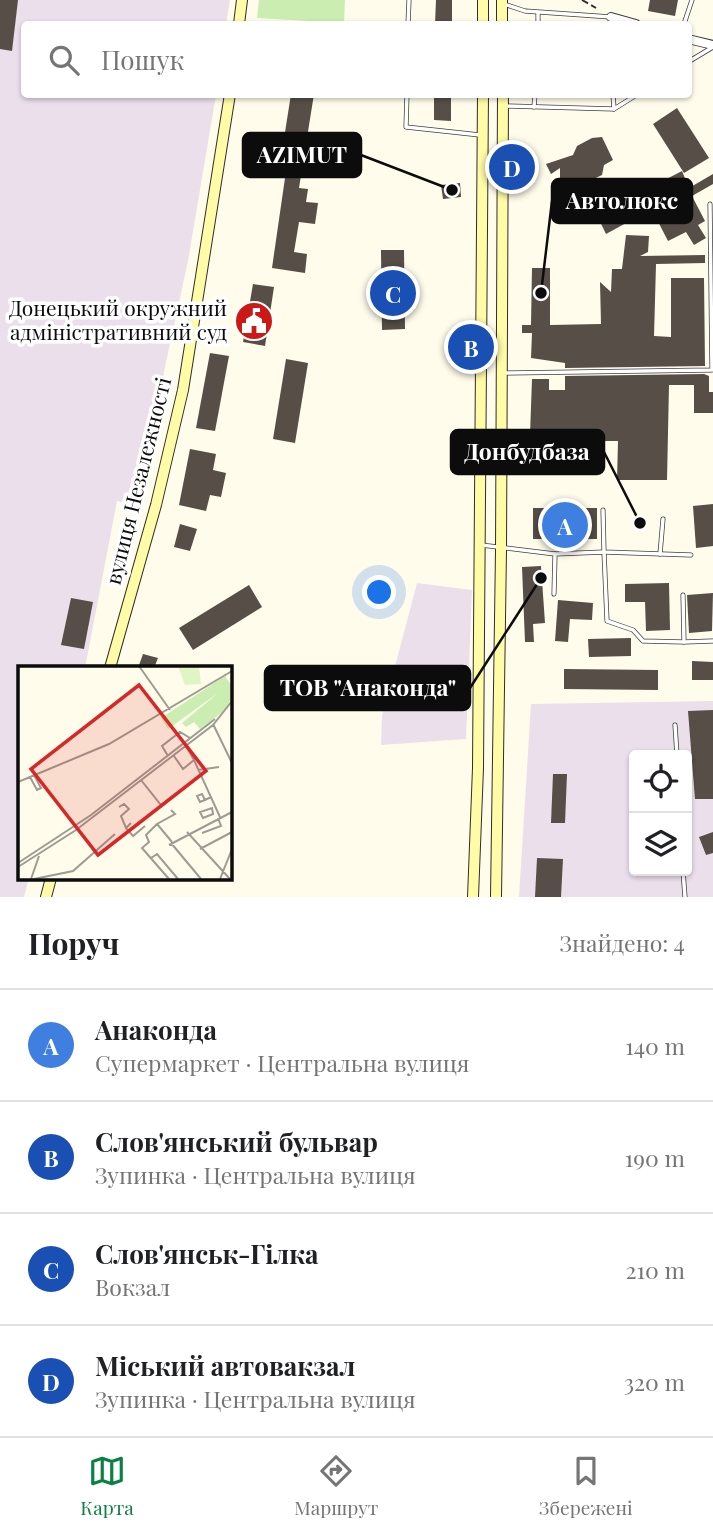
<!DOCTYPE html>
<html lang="uk">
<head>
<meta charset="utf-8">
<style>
  :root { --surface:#fff; --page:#f6f6f6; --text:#202124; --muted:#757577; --line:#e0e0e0; --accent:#0b8043 }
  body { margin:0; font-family:"Playfair Display",serif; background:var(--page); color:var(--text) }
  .controls { position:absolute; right:21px; bottom:21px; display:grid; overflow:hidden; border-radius:7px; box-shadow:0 2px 5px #0004 }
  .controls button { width:63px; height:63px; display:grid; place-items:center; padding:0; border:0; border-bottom:2px solid var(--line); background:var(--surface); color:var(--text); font:35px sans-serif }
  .you { position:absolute; left:380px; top:593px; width:24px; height:24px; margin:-18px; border:5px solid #fff; border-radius:50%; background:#1a73e8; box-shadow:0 0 0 10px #1a73e833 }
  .badge { display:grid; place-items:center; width:46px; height:46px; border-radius:50%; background:var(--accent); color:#fff; font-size:23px; font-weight:700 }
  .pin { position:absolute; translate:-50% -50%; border:4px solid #fff; box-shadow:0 2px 7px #0006 }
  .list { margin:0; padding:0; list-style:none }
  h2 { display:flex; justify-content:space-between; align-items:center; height:91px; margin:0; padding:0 28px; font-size:30px }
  h2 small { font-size:23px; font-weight:400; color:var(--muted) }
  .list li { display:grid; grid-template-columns:46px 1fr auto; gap:21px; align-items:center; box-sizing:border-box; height:112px; padding:0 28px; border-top:2px solid var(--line) }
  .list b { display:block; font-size:26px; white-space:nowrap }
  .list p { margin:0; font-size:23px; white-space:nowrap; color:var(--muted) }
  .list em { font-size:23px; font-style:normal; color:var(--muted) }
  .icon { flex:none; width:38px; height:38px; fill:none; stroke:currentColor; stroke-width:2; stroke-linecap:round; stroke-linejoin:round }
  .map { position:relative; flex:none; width:713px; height:897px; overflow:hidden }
  .search { position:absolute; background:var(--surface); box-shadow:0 2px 5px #0004; left:21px; right:21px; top:21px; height:77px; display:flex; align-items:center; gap:18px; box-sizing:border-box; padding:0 24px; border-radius:7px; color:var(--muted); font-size:26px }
  .sheet { height:539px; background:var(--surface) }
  nav { display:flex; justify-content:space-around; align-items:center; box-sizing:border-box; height:98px; border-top:2px solid var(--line); background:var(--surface); font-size:19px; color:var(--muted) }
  nav a { display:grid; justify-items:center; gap:4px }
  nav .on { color:var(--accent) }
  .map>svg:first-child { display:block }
</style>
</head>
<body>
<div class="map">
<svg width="713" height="897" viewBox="0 0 713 897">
  <rect width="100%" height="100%" fill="#fffceb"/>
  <g fill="#ecdfec" fill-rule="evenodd">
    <path d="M0,0H230L226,24H24V94L216,95L188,261L135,505L117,501L85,668H19V878H29L24,897H0Z"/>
    <path d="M417,583L472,590L466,739L381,745L382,716Z"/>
    <path d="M713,701V897H519L531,704ZM634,755H687V871H634Z"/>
  </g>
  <path fill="#ccedb1" d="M259,0H345L344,23L257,18Z"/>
  <g fill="#564e47">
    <path d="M0,0H18L12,51L0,49Z"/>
    <path d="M436,0H452V24H435Z"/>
    <path d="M650,0H678L675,16L648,11Z"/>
    <path d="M291,94H314L299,188L308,189L306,202L318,203L315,224L299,222L294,252L307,254L305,273L272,268L285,178L278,177Z"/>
    <path d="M434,94H451V121L434,120Z"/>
    <path d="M677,108L709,158L684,173L653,124Z"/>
    <path d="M602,137L613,160L604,165L602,175L560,195V168L551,174L546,164L573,155L577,146L592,138Z"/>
    <path d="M682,171L689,188L713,174V184L692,196L705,221L698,225L706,238L694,245L686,232L668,241L650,206V210L606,234L589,199L597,196L605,211L619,204L613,189L619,186L626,200Z"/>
    <path d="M460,183L461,197L443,199L441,185Z"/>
    <path d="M626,235L649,236L648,252L640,256L705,255V263L656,264L654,336L671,337V278H704L705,366L565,368V363L531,358L532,333H522V325H531L532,268H550V325L601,324L600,282L611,292L612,269H622Z"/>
    <path d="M381,250H404L405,329L382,330Z"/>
    <path d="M253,284L274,287L265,346L243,342Z"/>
    <path d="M210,353L229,356L215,431L196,428Z"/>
    <path d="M286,359L308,363L295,443L273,439Z"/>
    <path d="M704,374L709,376V392H713V413H694V385H669L667,480H617L618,441H547V462H529L532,379H549V390H565V376Z"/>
    <path d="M190,449L216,454L213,470L226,473L221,497L210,495L206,511L179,505Z"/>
    <path d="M713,504V546L696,548L693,506Z"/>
    <rect x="533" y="508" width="64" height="31"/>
    <path d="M180,524L197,529L190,551L174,547Z"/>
    <path d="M541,566L545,623L533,624L534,642H525L522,567Z"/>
    <path d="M669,583L670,630L646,631L645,602H625V584Z"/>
    <path d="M249,585L262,607L193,650L179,628Z"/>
    <path d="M713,593L712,631L689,633L687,595Z"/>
    <path d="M71,598L93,602L84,649L61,645Z"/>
    <path d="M558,600L593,603L592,620L570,619L568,642L555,641Z"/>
    <path d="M631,638V656L589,657L588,639Z"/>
    <path d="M143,654L158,658L154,668H138Z"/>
    <path d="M692,661L713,662V680H692Z"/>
    <path d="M564,669L658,670V690L564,689Z"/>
    <path d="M713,710V799H695L688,711Z"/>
    <path d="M553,774H567L565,823H551Z"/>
    <path d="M713,832V853L706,855L699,837Z"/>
    <path d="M537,858L563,859L561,897H535Z"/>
  </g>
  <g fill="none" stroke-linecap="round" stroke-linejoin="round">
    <defs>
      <g id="lane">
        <path d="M504,4L525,11L611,17L612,24"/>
        <path d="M408,24L409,0"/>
        <path d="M538,24V13"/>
        <path d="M684,24L692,0"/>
        <path d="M688,62L713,47"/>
        <path d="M407,94L406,127L480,135"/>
        <path d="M505,106L614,109L613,94"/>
        <path d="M534,107L535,94"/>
        <path d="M614,109L638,94"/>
        <path d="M504,373L712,370L710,204"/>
        <path d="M603,510L604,552L691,555"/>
        <path d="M481,545L555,554"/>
        <path d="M660,554L663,519"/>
        <path d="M554,594L555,554L604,552L607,621L633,630L643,641L684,642L683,595"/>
        <path d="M684,642L713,641"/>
        <path d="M675,725L677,755"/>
        <path d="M683,871L685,897"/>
      </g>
      <g id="street">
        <path d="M611,17L636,24"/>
        <path d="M688,39L713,45"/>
      </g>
      <g id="secondary">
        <path d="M502,0V24"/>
        <path d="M239,24L242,0"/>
        <path d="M483,24V0"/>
        <path d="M110,668L156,505L183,390L230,94"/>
        <path d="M46,897L51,878"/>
        <path d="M473,897L478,768L483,94"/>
        <path d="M496,897L501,550L503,94"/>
      </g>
    </defs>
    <use href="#lane" stroke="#3f3f3f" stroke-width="5"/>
    <use href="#street" stroke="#3f3f3f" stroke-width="10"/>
    <use href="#secondary" stroke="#2e2e2e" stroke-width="12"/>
    <path stroke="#2e2e2e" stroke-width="2" stroke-dasharray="7 3.5" stroke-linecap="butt" d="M582,0L596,8"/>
    <use href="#lane" stroke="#fff" stroke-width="3.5"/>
    <use href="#street" stroke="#fff" stroke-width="8"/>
    <use href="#secondary" stroke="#fffba6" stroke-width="10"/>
  </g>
  <defs>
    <symbol id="civic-disc" viewBox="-11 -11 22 22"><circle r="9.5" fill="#ca1917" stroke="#fff"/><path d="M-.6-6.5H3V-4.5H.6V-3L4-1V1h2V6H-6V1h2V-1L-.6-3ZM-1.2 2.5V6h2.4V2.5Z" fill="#fff"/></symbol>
  </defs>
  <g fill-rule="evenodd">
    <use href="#civic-disc" x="232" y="299" width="44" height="44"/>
  </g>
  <g text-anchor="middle" stroke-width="7" stroke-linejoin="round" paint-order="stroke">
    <g font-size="21" fill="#0c0c0c" stroke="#fff" text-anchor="end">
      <text x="227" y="316">Донецький окружний<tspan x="227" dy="24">адміністративний суд</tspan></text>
    </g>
    <g font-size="21" fill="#0c0c0c" stroke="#fff">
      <text transform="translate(139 481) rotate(-76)" y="7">вулиця Незалежності</text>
    </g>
  </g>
  <g transform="translate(18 666)">
    <rect width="214" height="214" fill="#fffceb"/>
    <path d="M207,10L213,19V33L207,44L182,63L176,56L168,61L164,57L200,27L150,63L143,52Z" fill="#ccedb1"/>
    <path d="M160,0H181L183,18L167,19Z" fill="#e0f4c4"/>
    <path fill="none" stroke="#9e9c92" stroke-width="2" d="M121,0L152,44M195,58L214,97M150,90L144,80L162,66L172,72M156,90L165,103L176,94L168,80M176,94L202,151M180,104L201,101M12,111L19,124L23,122L16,109M123,114L143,139L163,124M0,116L91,78L214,5M187,134L184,128L179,130L182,136L187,134L193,131M101,141L106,138L111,143L103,150L108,162L113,157M194,142L195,148L185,152L182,146ZM153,144L157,148L139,158L154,176M139,158L128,169L131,176L124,182L151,213M108,162L115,170L127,160M169,166L212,213M184,167L203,160L200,152M153,177L183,213M151,179L214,146M182,183L214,166M133,192L139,188L160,213M0,197L73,149L197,53M0,201L58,164L148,95L195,59L214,35M13,213L21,190M16,213L55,205L97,168M202,213L214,183"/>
    <path fill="#d62828" fill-opacity="0.15" stroke="#d62828" stroke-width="3.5" d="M121,19L188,105L80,189L13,103Z"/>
    <rect width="214" height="214" fill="none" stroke="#0c0c0c" stroke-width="3.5"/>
  </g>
  <path fill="none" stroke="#0c0c0c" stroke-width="2.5" d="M452 190L361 155M541 293L552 201M640 523L604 452M541 578L470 688"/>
  <g fill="#0c0c0c" stroke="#fff" stroke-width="2.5">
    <circle cx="452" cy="190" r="7"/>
    <circle cx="541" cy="293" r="7"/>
    <circle cx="640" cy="523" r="7"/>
    <circle cx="541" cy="578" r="7"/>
  </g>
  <g fill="#0c0c0c" stroke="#0c0c0c" stroke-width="2.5">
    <rect x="243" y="133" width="118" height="44" rx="7"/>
    <rect x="552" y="179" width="140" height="44" rx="7"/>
    <rect x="451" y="430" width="153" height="44" rx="7"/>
    <rect x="265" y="666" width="205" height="44" rx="7"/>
  </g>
  <g font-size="23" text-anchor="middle" font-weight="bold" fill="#fff">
    <text x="302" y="163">AZIMUT</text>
    <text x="622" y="209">Автолюкс</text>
    <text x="527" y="460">Донбудбаза</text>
    <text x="368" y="696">ТОВ "Анаконда"</text>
  </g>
</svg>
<div class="controls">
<button><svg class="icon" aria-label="locate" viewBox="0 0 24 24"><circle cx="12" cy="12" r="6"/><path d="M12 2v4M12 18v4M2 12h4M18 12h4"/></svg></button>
<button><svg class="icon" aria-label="layers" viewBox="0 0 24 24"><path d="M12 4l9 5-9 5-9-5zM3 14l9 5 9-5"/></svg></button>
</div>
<div class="you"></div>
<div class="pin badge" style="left:565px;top:525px;background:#3f7fe0">A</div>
<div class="pin badge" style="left:471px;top:347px;background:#1a4fb4">B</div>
<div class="pin badge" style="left:393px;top:293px;background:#1a4fb4">C</div>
<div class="pin badge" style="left:512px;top:167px;background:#1a4fb4">D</div>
<div class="search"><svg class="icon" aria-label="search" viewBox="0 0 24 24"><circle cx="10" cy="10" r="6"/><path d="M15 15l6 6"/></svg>Пошук</div>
</div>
<section class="sheet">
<h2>Поруч<small>Знайдено: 4</small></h2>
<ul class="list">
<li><span class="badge" style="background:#3f7fe0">A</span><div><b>Анаконда</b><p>Супермаркет · Центральна вулиця</p></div><em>140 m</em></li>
<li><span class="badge" style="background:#1a4fb4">B</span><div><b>Слов'янський бульвар</b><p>Зупинка · Центральна вулиця</p></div><em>190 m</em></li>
<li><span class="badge" style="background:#1a4fb4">C</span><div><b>Слов'янськ-Гілка</b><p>Вокзал</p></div><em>210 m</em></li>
<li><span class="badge" style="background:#1a4fb4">D</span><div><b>Міський автовакзал</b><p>Зупинка · Центральна вулиця</p></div><em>320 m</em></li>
</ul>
</section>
<nav>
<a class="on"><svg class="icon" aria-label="map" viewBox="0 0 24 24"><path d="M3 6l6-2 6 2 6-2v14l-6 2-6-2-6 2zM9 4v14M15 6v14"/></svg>Карта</a>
<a><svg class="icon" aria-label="directions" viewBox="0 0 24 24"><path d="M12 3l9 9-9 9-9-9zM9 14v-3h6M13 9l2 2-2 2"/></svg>Маршрут</a>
<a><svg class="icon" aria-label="saved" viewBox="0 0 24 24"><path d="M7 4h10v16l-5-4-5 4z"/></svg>Збережені</a>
</nav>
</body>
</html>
